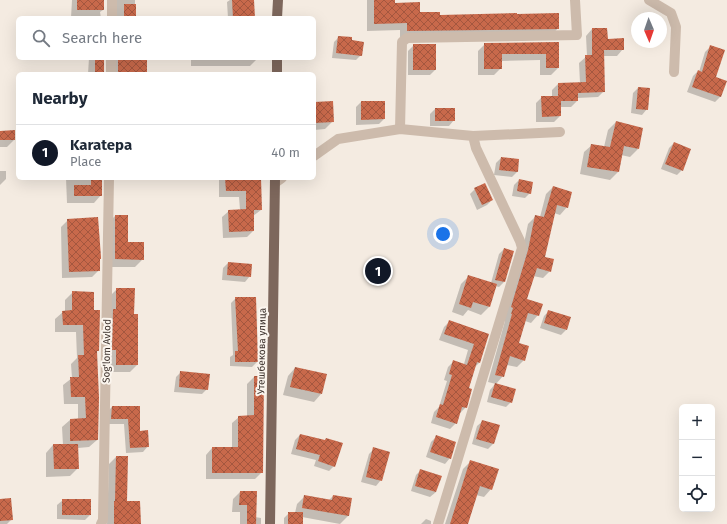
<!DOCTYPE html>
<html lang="en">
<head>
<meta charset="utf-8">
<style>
  :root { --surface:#fff; --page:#f2f2f3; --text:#1f2937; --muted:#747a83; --line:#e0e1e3; --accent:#111827 }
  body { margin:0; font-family:"Fira Sans",sans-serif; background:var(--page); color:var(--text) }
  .controls { position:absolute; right:12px; bottom:12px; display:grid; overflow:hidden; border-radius:6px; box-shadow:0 4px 16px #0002 }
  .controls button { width:36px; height:36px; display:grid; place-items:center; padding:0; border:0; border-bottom:1px solid var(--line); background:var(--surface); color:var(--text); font:20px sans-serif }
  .compass { position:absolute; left:631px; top:12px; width:36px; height:36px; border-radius:50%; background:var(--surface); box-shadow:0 4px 16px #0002; rotate:178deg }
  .you { position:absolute; left:443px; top:234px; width:14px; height:14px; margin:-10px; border:3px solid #fff; border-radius:50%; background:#1a73e8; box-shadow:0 0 0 6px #1a73e833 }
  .badge { display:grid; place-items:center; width:26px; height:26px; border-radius:50%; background:var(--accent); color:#fff; font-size:13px; font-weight:700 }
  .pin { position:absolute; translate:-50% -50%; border:2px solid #fff; box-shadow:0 1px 4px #0006 }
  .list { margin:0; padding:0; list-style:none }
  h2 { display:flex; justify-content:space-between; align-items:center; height:52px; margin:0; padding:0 16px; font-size:17px }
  h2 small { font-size:13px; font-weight:400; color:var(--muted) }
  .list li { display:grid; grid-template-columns:26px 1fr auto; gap:12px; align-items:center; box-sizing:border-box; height:56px; padding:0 16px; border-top:1px solid var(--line) }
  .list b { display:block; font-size:15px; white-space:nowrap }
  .list p { margin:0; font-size:13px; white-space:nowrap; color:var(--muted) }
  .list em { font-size:13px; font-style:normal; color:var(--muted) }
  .icon { flex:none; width:22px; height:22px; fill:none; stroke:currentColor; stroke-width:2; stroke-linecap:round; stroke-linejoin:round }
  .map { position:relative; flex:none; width:727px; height:524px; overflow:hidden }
  .search { position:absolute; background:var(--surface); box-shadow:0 4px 16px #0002; left:16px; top:16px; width:300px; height:44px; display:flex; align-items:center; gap:10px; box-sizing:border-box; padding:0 14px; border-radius:6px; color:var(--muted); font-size:15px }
  .panel { position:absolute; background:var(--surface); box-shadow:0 4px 16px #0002; left:16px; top:72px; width:300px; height:108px; border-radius:6px }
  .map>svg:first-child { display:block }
</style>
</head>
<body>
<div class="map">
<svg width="727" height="524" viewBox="0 0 727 524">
  <defs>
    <pattern id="building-cross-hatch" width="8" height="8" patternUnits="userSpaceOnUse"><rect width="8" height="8" fill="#c8694b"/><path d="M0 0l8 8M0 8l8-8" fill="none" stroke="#a4573f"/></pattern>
  </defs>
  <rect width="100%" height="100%" fill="#f4ebe1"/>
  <g fill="#0003">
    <path d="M72,0H104L103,10L100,12L101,18H71Z"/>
    <rect x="117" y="0" width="18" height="18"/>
    <path d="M230,0H253L254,18H228L227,2Z"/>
    <path d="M367,0H394V4L419,13L558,28L551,36L400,39V30L367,31Z"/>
    <path d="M592,29L623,49L617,56H603L604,91L598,97L577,98V101L571,107H560V116L554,122H536V103L542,97H552V90L558,84L580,83L579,63L587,56L586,36Z"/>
    <path d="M339,37L351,41L361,55L356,60L332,58L334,42Z"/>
    <path d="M558,43V68L551,75H540V60L501,61L500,69L494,75H478V51L485,44Z"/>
    <path d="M414,45L435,70L430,75H408V51Z"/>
    <path d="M711,46L715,78L725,81L720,97L715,102L687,92L693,76L698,71L699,72L705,52Z"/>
    <path d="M89,58H103V74H88Z"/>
    <rect x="113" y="58" width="33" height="16"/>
    <path d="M191,58H258L250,66H191Z"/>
    <path d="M638,88L647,109L642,115L631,113L633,93Z"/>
    <path d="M361,102L384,119L379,124L356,125V107Z"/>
    <path d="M314,103L333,121L325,129L314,130Z"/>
    <path d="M435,109L454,120L449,126H430V114Z"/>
    <path d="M616,122L638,149L630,157L621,155L618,172L610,180L580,174L584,152L592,145L604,147L608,130Z"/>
    <path d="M0,132L14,140L7,147H0Z"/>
    <path d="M674,143L682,170L677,175L661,169L669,148Z"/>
    <path d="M501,158L517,172L512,177L494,175L496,163Z"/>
    <path d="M0,171H6V179L0,185Z"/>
    <path d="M66,178H102L101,195L94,203H67Z"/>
    <path d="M219,178H260L261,210L253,216V231L247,237L223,238L222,217L229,211L240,210L239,197H219Z"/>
    <path d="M519,180L530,193L525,198L512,196L514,185Z"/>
    <path d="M553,187L567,207L560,215L554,213L544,257L550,271L543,278L533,276L526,300L538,315L531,323L525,321L518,344L524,360L517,367L507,365L503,376L496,384L488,382L505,321H504L521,258L528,224L536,216L540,217L546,194Z"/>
    <path d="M475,189L492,200L487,205L477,210L470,194Z"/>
    <path d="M115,216L127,243L143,259L135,267H107V224Z"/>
    <path d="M68,220L100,259L99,260V270L92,277L62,278L61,227Z"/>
    <path d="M504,249L513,252L504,282L499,287L495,286L489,307L481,315L468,310L463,316L452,312L461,284L469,276L491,283L499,254Z"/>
    <path d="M228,263L250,276L245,282L222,280L223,268Z"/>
    <path d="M117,289L133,315L137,365L130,372H109L110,296Z"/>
    <path d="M73,292L93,311L98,350L96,353L97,440L89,447L78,448V468L70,476L46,477V453L53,445H63L62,427L70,420L78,419V404H64L63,385L72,378L71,364L77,358L76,332H55V319L63,312H65V300Z"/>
    <path d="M236,298L257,362L252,367L230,366V357L233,355L231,303Z"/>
    <path d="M549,311L566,330L561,335L540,328L544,316Z"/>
    <path d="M450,321L488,334L479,363L475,367L468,389L466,407L459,414L456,423L450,429L431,423L434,412L439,407L447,381L444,380L448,367L454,361L464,364L468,350L439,340L444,327Z"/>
    <path d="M295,368L321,394L314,402L283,395L288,376Z"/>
    <path d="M181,372L207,389L202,394L174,392L176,377Z"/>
    <path d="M254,377L262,472L255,479H206V455L212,448H232V423L239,417H247V384Z"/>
    <path d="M495,384L511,402L506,407L487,402L490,390Z"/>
    <path d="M112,407H139V432L148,446L143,452L126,453L124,424H107V412Z"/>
    <path d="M483,421L493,444L488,449L472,444L477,426Z"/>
    <path d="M300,435L324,441L326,439L334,466L329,471L314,466L316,460L291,454L295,440Z"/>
    <path d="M436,437L450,458L445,464L426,457L431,442Z"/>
    <path d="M374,449L381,480L376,486L361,482L369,454Z"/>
    <path d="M116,457L126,502L140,524H107L109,464Z"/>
    <path d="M471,461L491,489L484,497L476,495L467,524H445L463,469Z"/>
    <path d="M421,470L436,492L430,497L411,491L416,475Z"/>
    <path d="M240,492L255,517L261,518V524H240V512H232L233,499Z"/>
    <path d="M305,496L329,500L333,496L348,516L340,524L302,517V524H284V518L289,513H295L297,504Z"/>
    <path d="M0,500L12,519L7,524H0Z"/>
    <path d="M63,500L90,515L85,520L57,519V505Z"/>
    <path d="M426,519L431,521V524H421Z"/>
  </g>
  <g fill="url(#building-cross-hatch)">
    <rect x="77" y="0" width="27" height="10"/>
    <path d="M232,0H254L255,18H233Z"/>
    <path d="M374,0H395V3L420,2V12H440V15L517,13V14L559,13V29L407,31V23L374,24Z"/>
    <rect x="124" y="4" width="12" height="14"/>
    <path d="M592,28H607L608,39L624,38V50H604L605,92L578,93V101H561V116L542,117L541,96H558V83L586,82L585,55H592Z"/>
    <path d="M338,36L352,37V40L364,42L362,56L336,53Z"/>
    <path d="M559,42V68H546V54H502V69H484V43Z"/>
    <rect x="413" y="44" width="23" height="26"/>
    <path d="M710,45L725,50L716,77L727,81L721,97L692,87L698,70L702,72Z"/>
    <rect x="95" y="58" width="9" height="16"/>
    <rect x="118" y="58" width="29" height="16"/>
    <path d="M638,87L650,88L648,110L636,109Z"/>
    <path d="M333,101L334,122L314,123V102Z"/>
    <path d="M361,101H385V119L361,120Z"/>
    <rect x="435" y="108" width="20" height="13"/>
    <path d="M616,121L643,128L639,149L624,146L619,172L587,167L591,144L610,147Z"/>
    <path d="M15,130V140H0V131Z"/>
    <path d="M674,142L691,149L683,171L665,164Z"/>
    <path d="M501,157L519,159L518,172L499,170Z"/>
    <path d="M91,178H102V196H74V185H91Z"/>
    <path d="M225,178H261L262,210H254V231L229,232L228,210L246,209V191H226Z"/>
    <path d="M519,179L533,182L531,194L517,191Z"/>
    <path d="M485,183L493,200L482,205L474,188Z"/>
    <path d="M553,186L572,192L568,208L557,205L545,257L554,259L551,272L537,268L527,299L543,304L539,316L528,313L519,343L529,346L525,361L510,356L504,377L495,375L512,314H511L513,308L511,307L528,250L535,215L544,217Z"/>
    <path d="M115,215H128V242H144V260L115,259Z"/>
    <path d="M98,217L101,257V259H100V271L69,272L67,219Z"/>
    <path d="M504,248L514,251L505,282L495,280Z"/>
    <path d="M228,262L252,264L251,277L227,275Z"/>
    <path d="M468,275L497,284L490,307L473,302L471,308L459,304Z"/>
    <path d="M116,288H135L134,314H138V365H116V350H112L113,309H116Z"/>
    <path d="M72,291L94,292V310H100L99,351H97L99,398L98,440L70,441V419L86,418L85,397H71L70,377H79L78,355H84L83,325H63L62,311L72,310Z"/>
    <path d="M235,297H256L258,362H235V351H238Z"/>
    <path d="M548,310L571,317L567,330L544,323Z"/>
    <path d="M449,320L489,334L480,363L477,362L469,388L472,389L467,408L462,407L457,424L436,417L440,404L443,405L452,375L449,374L453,360L467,365L474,344L444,334Z"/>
    <path d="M295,367L327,374L322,394L290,387Z"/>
    <path d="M180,371L210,374L208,390L179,387Z"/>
    <path d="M254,376H264L263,473H212V447H238V416L254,415Z"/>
    <path d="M495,383L516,389L512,403L491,397Z"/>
    <path d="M112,406H140V431L148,430L149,447L130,448L128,419H111Z"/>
    <path d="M482,420L500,425L494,444L476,439Z"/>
    <path d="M300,434L325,440L326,438L343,443L335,467L318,461L320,455L296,449Z"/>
    <path d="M436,435L456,442L451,459L430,452Z"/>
    <path d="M53,444H78L79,469H54Z"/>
    <path d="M373,447L390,452L382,481L366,477Z"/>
    <path d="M116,456H128L127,501H140L141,524H114V501H115Z"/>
    <path d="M470,460L499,469L492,490L480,486L468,524H450Z"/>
    <path d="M420,469L442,476L436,492L415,486Z"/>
    <path d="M240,491H257L256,524H247V505H239Z"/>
    <path d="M304,495L332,500L333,495L352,498L349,516L302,508Z"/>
    <path d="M11,498L13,520L0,521V499Z"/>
    <rect x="62" y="499" width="29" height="16"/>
    <rect x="288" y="512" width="15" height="12"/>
  </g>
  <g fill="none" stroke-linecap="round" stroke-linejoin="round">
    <g stroke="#cdbbac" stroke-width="10">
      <path d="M649,0L671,13L676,27L674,72"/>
      <path d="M112,18V0"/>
      <path d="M111,74V58"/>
      <path d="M400,129L402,42L407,38L577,35L575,0"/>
      <path d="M473,136L560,132"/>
      <path d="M314,156L338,139L400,129L473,136L476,148L520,241L522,248L438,524"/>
      <path d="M275,183L282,178"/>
      <path d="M101,524L103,520L109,178"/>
    </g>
    <g stroke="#7d675c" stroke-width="10">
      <path d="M277,18L278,0"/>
      <path d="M277,74V58"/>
      <path d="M270,524L275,178"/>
    </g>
  </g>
  <g text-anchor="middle" stroke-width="4" stroke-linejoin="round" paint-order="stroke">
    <g font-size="10" fill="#3b302b" stroke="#fbf5ee">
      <text transform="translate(106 351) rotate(-89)" y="4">Sog'lom Avlod</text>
      <text transform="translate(261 351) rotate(-89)" y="4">Утешбекова улица</text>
    </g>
  </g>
</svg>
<div class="controls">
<button>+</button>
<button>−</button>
<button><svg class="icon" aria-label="locate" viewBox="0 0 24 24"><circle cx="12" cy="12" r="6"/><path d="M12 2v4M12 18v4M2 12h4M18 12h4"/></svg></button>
</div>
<svg class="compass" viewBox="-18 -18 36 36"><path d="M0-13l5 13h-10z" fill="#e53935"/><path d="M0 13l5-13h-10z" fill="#747a83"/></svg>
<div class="you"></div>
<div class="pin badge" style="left:378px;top:271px">1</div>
<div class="search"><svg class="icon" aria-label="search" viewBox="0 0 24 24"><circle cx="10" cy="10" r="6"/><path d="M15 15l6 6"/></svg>Search here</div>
<section class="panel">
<h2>Nearby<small></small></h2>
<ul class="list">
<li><span class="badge">1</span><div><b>Karatepa</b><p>Place</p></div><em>40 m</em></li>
</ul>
</section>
</div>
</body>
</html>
